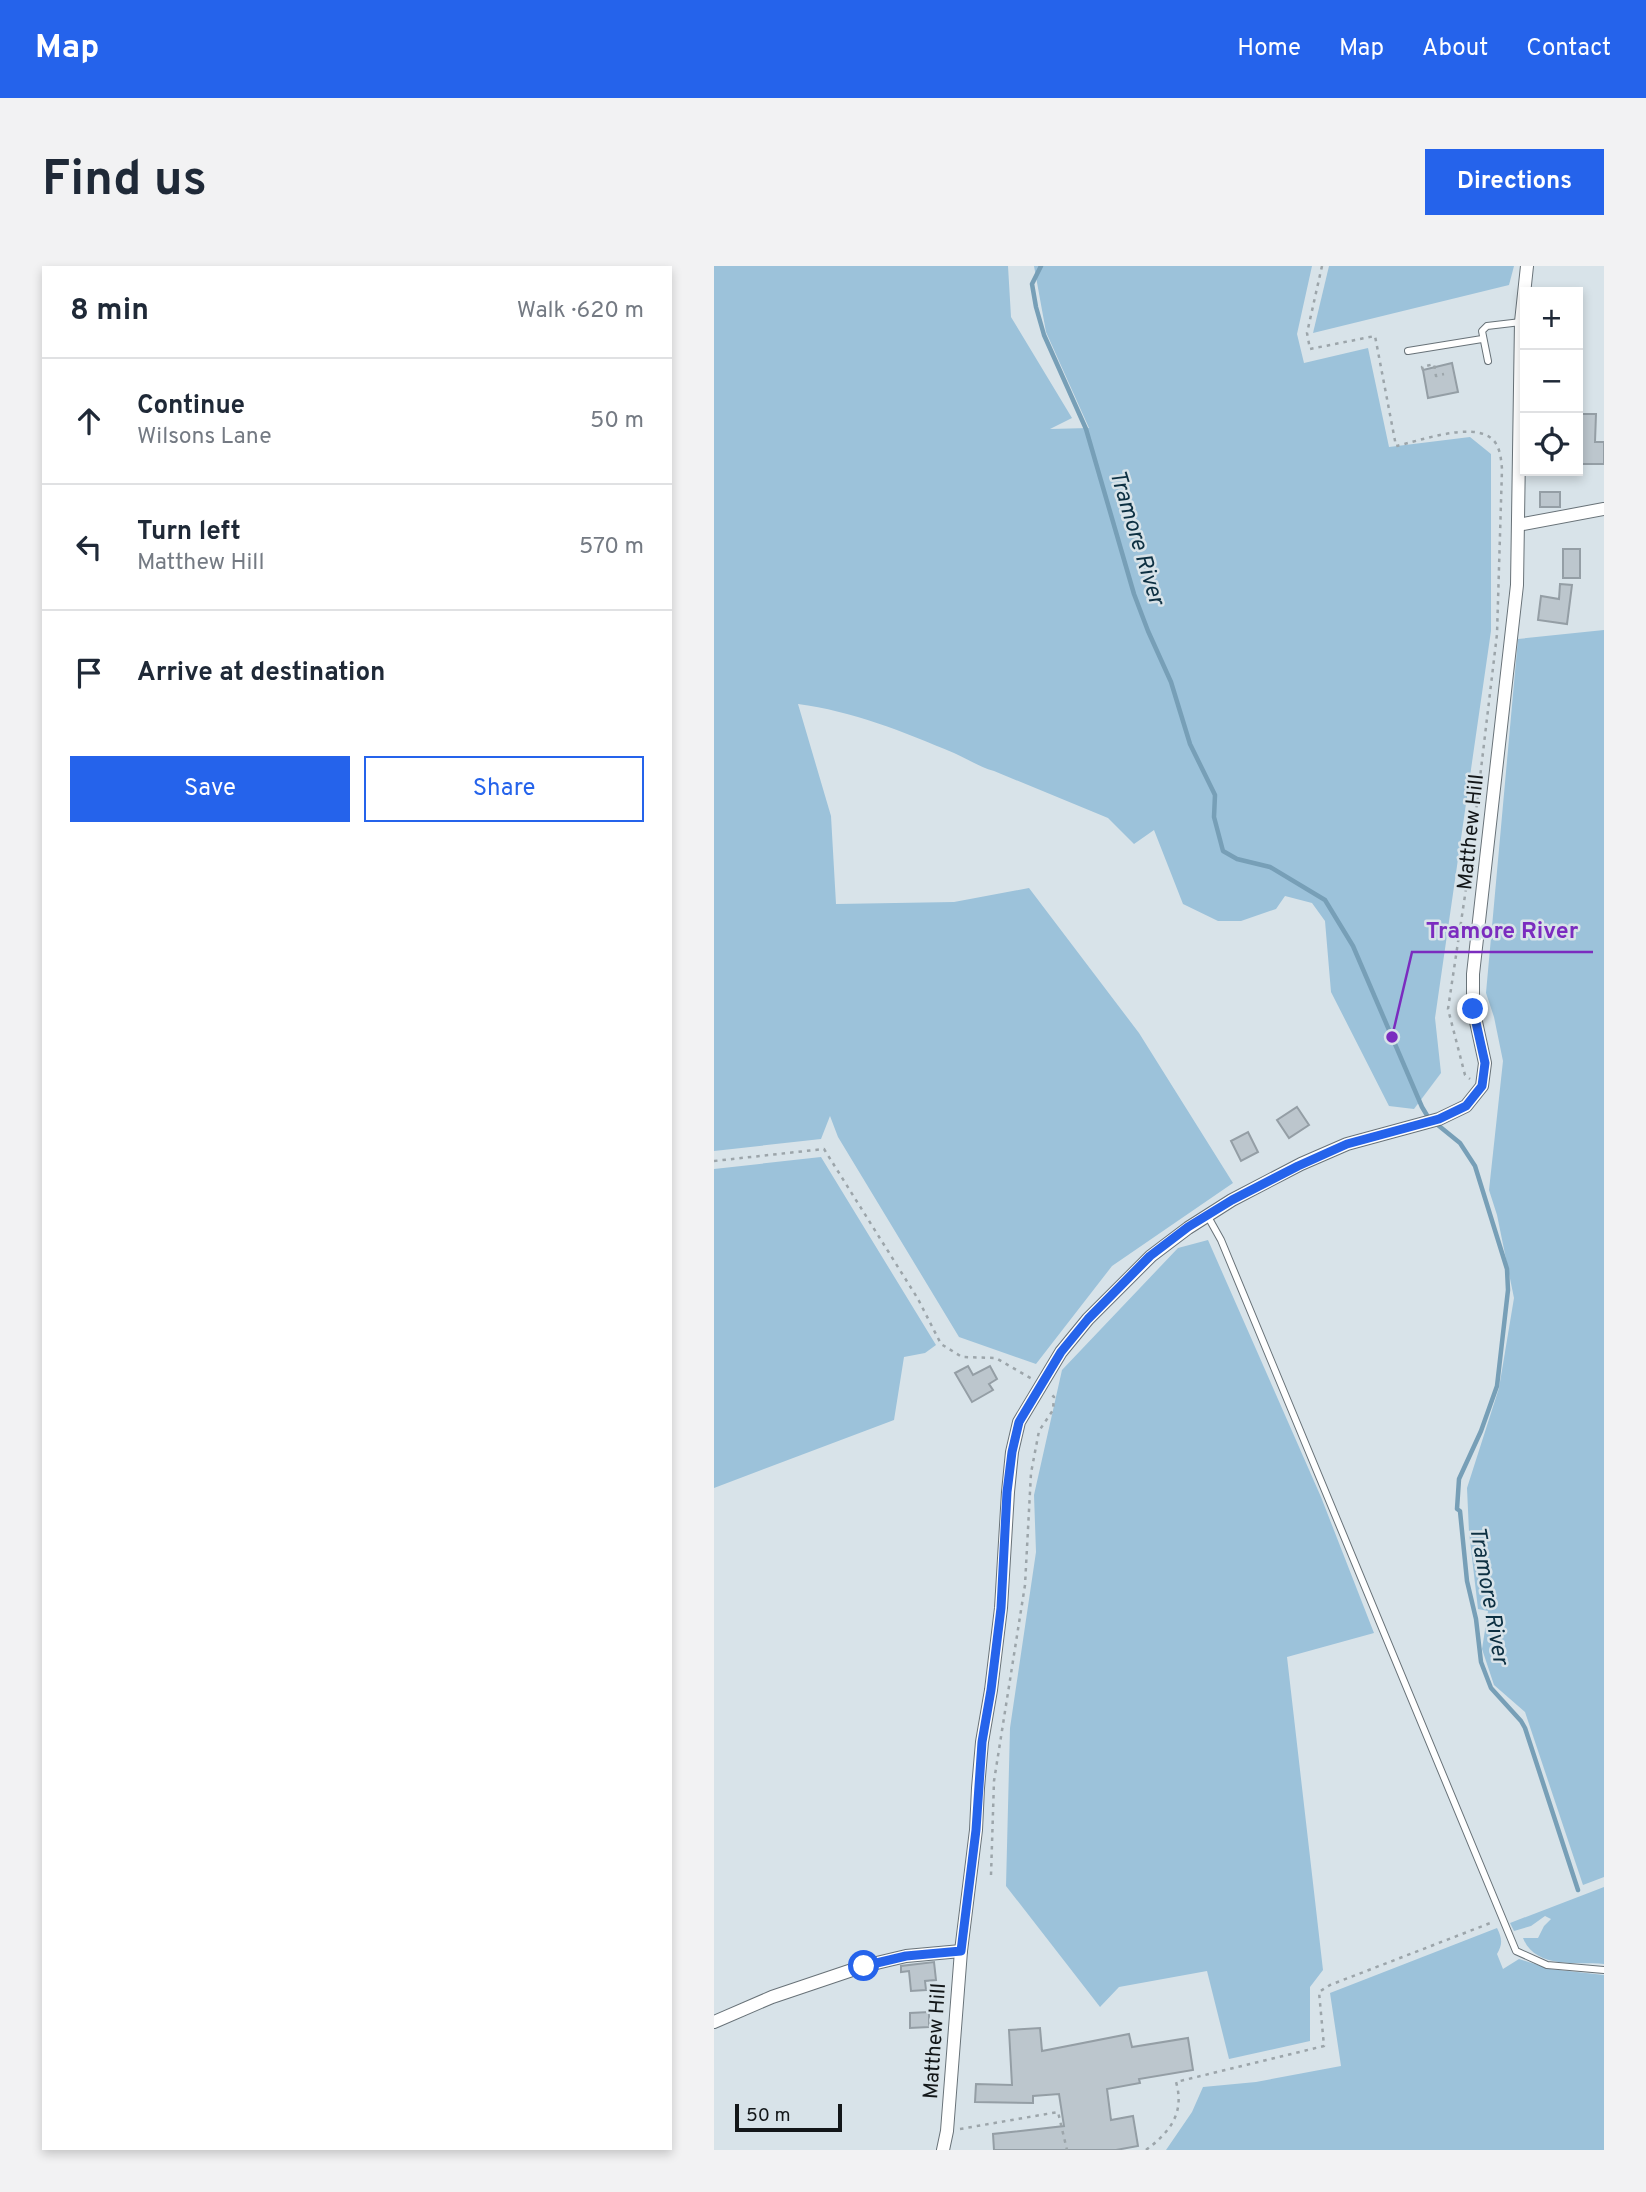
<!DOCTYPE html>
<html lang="en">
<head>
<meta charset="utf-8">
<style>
  :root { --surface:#fff; --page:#f2f2f3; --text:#1f2937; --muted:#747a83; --line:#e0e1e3; --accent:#2563eb }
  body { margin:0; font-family:Overpass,sans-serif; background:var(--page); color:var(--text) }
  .controls { position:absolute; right:21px; top:21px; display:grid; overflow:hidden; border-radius:0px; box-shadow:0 4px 10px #0003 }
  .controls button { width:63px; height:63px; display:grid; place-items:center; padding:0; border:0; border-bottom:2px solid var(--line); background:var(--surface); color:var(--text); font:35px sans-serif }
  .scale { position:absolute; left:21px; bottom:18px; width:107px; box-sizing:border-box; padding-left:7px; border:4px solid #131719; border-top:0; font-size:19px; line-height:24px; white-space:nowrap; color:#131719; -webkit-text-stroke:5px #d8e3e9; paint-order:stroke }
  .stop { position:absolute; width:21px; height:21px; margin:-16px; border:5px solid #2563eb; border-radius:50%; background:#fff }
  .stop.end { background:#2563eb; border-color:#fff; box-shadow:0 2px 7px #0008 }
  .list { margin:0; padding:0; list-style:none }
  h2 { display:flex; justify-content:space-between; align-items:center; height:91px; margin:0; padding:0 28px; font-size:30px }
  h2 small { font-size:23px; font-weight:400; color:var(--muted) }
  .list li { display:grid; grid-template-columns:46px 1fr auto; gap:21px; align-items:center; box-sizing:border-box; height:126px; padding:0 28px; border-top:2px solid var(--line) }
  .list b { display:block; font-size:26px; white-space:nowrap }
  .list p { margin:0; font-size:23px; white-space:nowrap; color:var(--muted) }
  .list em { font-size:23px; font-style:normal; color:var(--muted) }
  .actions { display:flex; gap:14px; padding:21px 28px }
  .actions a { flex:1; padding:16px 0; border:2px solid var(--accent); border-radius:0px; text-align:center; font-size:24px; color:var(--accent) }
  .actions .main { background:var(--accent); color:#fff }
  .icon { flex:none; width:38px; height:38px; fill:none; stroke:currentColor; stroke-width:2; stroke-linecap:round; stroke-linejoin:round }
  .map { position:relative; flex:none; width:890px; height:1884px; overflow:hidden; border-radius:0px }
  header { display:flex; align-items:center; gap:42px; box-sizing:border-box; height:98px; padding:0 35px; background:var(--accent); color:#fff }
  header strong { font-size:33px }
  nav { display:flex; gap:38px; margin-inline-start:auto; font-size:24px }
  .intro { display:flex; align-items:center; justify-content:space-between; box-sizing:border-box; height:168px; padding:0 42px }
  h1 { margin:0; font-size:49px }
  .button { padding:18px 32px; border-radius:0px; background:var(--accent); color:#fff; font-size:24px; font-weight:700 }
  main { display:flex; gap:42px; padding:0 42px }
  aside { flex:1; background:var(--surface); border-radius:0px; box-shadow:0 4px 10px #0003 }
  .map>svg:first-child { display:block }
</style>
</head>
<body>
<header>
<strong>Map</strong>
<nav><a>Home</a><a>Map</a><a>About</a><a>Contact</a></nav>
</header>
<div class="intro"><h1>Find us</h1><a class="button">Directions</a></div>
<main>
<aside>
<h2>8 min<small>Walk · 620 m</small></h2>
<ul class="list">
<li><svg class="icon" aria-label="ahead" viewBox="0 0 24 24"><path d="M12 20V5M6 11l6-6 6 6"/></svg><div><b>Continue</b><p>Wilsons Lane</p></div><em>50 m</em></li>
<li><svg class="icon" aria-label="left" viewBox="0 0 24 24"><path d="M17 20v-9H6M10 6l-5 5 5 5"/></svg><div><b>Turn left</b><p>Matthew Hill</p></div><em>570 m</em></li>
<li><svg class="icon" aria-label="arrive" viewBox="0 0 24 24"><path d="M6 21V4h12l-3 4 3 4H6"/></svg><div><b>Arrive at destination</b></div></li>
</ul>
<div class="actions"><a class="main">Save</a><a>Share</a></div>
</aside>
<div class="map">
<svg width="890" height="1884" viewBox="0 0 890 1884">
  <rect width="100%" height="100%" fill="#d8e3e9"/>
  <g fill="#9cc2da">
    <path d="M0,0H294L297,51L358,152L336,163L375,162L332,66L320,0H598L583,68L590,97L654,82L675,181L756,171L777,188V365L721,752L727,807L700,843L675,840L617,726L611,655L598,637L571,630L562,643L527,655H504L469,638L440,564L420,578L394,552L280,505C265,501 254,493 240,487C190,466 138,445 84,438L117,550L122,638L240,636L315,622L425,767L519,917L398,1000L322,1098L245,1071L124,871L116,850L107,873L0,885Z"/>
    <path d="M615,0H800L795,19L599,67Z"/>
    <path d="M890,364V1611L869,1619L811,1446L780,1419L768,1383L774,1345L764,1343L755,1266L753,1222L785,1122L800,1032L783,949L775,924L789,795L780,751L772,727L804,373Z"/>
    <path d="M107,891L222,1079L211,1087L190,1091L180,1154L0,1222V903Z"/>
    <path d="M494,974L607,1231L660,1367L573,1391L609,1704L596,1721V1775L515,1793L493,1705L405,1721L386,1741L292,1620L296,1462L322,1286L320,1229L348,1104L464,982Z"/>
    <path d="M890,1621V1698C862,1696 821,1703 809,1672H824L830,1660L837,1653L831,1650L817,1660L800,1665L796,1657Z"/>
    <path d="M783,1662C788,1672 789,1678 783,1688L789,1703L805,1693L836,1703L890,1709V1884H452L478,1846L489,1821L542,1816L627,1800L616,1727Z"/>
  </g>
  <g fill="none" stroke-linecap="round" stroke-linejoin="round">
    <path stroke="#779fb7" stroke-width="4.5" d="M327,0L318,18L322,41L330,69L372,163L420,328L434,365L457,416L476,478L501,529L500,551L509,585L523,593L556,601L611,634L639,680L708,841L714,851L746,877L761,900L793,1003L794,1024L783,1120L767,1165L745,1213L743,1243L746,1245L753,1315L762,1353L767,1396L777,1422L807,1455L811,1462L864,1624"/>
  </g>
  <g fill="#bcc6cd" stroke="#949ea5" stroke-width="2">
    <path d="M738,97L744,126L714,132L709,104Z"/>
    <path d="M867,148H882L881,176H890V198H866Z"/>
    <rect x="826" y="226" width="20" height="15"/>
    <rect x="849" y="283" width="17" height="29"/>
    <path d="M846,318L858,319L853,358L824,354L827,330L845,333Z"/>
    <path d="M583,841L595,859L575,872L563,854Z"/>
    <path d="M534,866L544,886L527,895L517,875Z"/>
    <path d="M254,1100L259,1109L276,1100L283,1113L275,1118L279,1124L258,1136L241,1107Z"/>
    <path d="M220,1696L222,1714L211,1715L212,1724L197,1725L195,1705L187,1706V1700Z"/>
    <path d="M215,1746V1761L196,1762V1747Z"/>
    <path d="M326,1762L328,1785L415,1768L418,1781L474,1772L479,1804L425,1813L426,1817L393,1823L397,1854L419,1850L424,1880L402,1884H280L279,1868L350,1860L345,1828L319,1830V1837L261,1836L262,1818L298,1819L295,1764Z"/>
  </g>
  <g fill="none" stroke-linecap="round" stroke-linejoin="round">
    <defs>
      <g id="service">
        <path d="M694,85L768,73"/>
        <path d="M774,95L768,65L773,60L807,56"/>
        <path d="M493,949L507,974L802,1685L833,1699L890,1704"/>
      </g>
      <g id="minor">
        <path d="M804,259L890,243"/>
        <path d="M0,1756L58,1731L150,1700L192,1690L247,1685"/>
        <path d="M229,1884L233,1865L247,1685L262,1564L264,1522L268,1476L277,1424L287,1342L294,1226L298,1186L305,1156L347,1086L374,1053L437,990L474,962L518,934L587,898L633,878L725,853L752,840L768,820L771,797L759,742V708L803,319L807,56L813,0"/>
      </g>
    </defs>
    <use href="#service" stroke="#687278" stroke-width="8"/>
    <use href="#minor" stroke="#687278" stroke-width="14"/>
    <g stroke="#9ca5aa" stroke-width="2.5" stroke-dasharray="3.5 5" stroke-linecap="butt">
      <path d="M608,0L593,67L596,83L661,70L682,180C705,175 757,156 777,172C786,179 787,192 788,203L783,368L756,596L734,743L751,809L756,813"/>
      <path d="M709,104L708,101L720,98L722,110L730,108"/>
      <path d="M0,895L110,883L204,1033L227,1078L248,1091L282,1092L318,1113"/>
      <path d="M277,1609L280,1515L311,1319L317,1207L325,1165L339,1144L340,1131L337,1128"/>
      <path d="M246,1863L344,1846L353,1884"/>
      <path d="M432,1884C456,1866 471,1847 462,1816L610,1780L605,1726L616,1719L779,1656"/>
    </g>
    <use href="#service" stroke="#fff" stroke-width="6"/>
    <use href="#minor" stroke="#fff" stroke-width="12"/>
  </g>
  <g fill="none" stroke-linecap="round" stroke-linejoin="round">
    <path stroke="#2563eb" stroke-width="9" d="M150,1700L192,1690L247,1685L262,1564L268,1476L277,1424L287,1342L293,1226L298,1186L305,1156L347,1086L374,1053L436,990L474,961L518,934L584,900L633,878L725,853L752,840L768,820L771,797L759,743"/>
  </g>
  <g text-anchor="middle" stroke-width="5" stroke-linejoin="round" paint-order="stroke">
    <g font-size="21" fill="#131719" stroke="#d8e3e9">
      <text transform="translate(756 566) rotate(-84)" y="7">Matthew Hill</text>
      <text transform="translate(220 1775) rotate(-86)" y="7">Matthew Hill</text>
    </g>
    <g font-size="23" font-style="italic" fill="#0d3042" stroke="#d8e3e9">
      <text transform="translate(424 271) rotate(73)" y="8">Tramore River</text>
      <text transform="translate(776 1329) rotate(80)" y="8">Tramore River</text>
    </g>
  </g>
  <path fill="none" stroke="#7b2cbf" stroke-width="2.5" d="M678 771L698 686H879"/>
  <circle fill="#7b2cbf" stroke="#d8e3e9" stroke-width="2.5" cx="678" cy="771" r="7"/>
  <g font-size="23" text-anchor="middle" font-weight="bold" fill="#7b2cbf" stroke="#d8e3e9" stroke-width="5" stroke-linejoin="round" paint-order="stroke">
    <text x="788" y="672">Tramore River</text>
  </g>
</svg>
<div class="controls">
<button>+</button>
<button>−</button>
<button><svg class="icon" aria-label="locate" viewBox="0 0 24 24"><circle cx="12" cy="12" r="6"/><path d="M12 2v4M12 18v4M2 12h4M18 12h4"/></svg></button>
</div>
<div class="scale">50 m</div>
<div class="stop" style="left:150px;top:1700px"></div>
<div class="stop end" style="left:759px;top:743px"></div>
</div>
</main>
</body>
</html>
